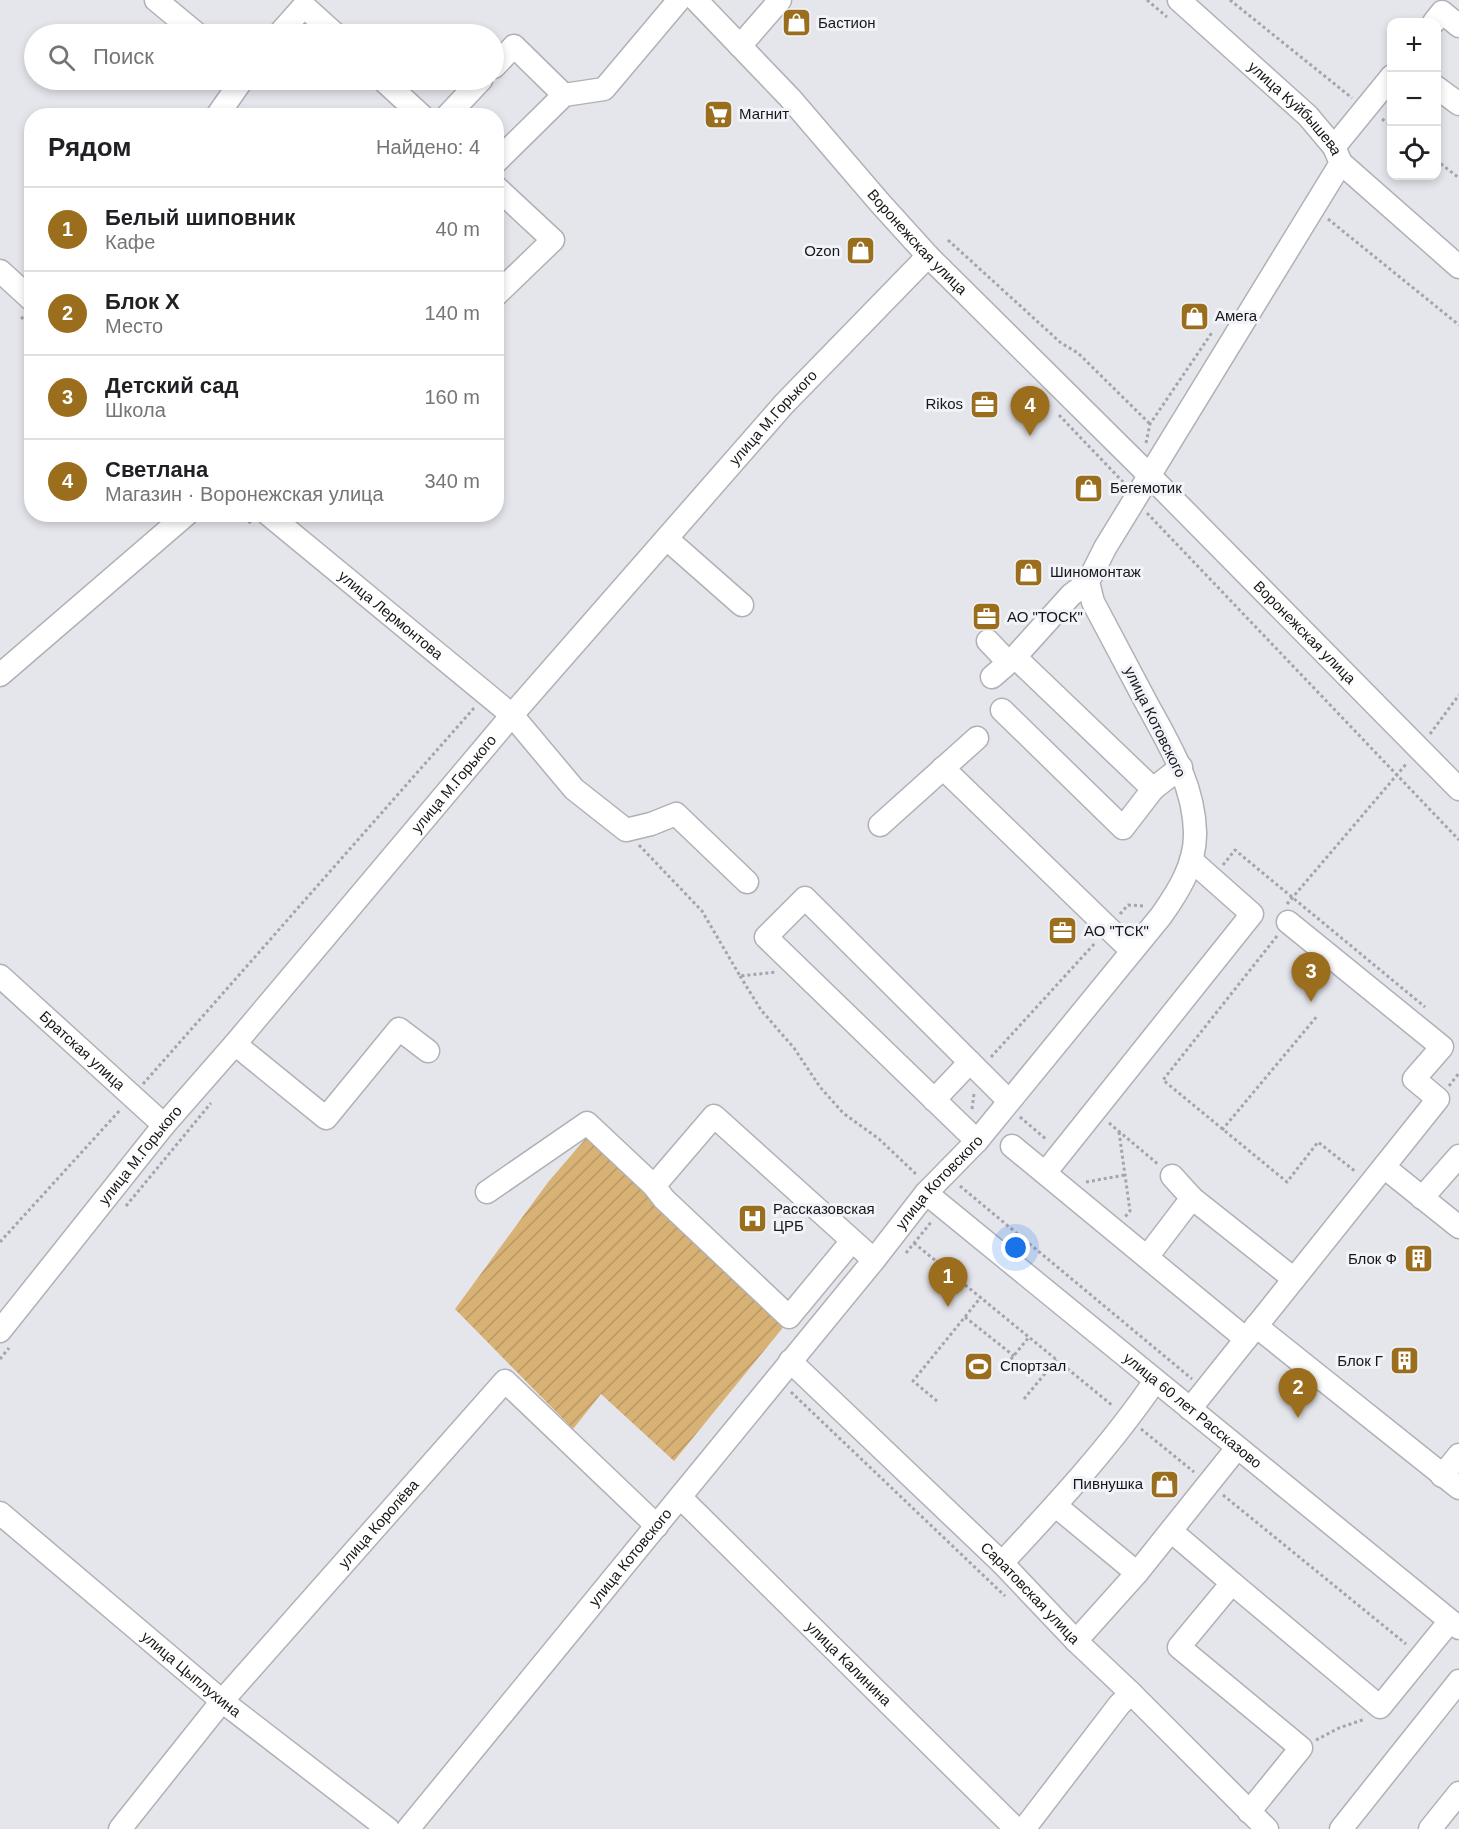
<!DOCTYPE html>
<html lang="ru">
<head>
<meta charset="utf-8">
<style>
  :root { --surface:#fff; --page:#f6f6f6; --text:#202124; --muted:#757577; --line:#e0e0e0; --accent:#9b6e1e }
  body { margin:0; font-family:Helvetica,sans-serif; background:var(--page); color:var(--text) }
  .controls { position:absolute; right:18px; top:18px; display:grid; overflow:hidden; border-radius:12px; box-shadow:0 3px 9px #0003 }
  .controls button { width:54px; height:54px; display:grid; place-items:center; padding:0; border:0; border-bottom:2px solid var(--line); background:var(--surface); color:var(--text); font:30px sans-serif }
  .you { position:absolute; left:1016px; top:1248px; width:21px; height:21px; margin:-15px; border:4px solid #fff; border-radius:50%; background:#1a73e8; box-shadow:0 0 0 9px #1a73e833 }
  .badge { display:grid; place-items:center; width:39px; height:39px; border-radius:50%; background:var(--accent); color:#fff; font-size:20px; font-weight:700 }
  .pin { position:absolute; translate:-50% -50px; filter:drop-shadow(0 2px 3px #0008) }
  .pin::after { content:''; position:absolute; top:32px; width:21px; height:18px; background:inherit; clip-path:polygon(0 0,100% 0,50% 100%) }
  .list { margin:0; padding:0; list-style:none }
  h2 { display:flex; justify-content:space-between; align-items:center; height:78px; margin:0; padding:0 24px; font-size:26px }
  h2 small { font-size:20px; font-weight:400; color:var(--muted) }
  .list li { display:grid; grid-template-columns:39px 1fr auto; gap:18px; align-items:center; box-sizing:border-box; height:84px; padding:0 24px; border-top:2px solid var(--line) }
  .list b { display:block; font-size:22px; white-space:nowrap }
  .list p { margin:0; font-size:20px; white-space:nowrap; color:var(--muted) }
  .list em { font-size:20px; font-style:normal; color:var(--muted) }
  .icon { flex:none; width:33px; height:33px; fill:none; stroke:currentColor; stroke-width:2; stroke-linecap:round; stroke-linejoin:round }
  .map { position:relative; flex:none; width:1459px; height:1829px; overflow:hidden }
  .search { position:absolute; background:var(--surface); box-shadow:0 3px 9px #0003; left:24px; top:24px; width:480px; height:66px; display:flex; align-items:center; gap:15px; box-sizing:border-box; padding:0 21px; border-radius:33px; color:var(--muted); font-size:22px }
  .panel { position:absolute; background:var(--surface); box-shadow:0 3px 9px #0003; left:24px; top:108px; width:480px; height:414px; border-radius:24px }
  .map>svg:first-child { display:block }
</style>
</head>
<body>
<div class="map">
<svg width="1459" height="1829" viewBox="0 0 1459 1829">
  <defs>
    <pattern id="garden-furrows" width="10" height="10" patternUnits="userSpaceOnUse" patternTransform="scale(1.5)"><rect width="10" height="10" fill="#d8b175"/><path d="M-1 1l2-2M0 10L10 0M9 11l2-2" fill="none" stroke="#b99865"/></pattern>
  </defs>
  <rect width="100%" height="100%" fill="#e5e6ec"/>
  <path fill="url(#garden-furrows)" d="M587,1137L785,1325L674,1461L601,1394L573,1429L455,1309L549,1181Z"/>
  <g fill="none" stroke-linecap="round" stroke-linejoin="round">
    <defs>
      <g id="minor">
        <path d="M156,0L197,34"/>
        <path id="s1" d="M696,0L790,98L880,203L928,256L1149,475L1459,789"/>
        <path id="s2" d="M1179,0L1308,116L1334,147L1341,163L1459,267"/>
        <path d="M1434,22L1442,12L1459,26"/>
        <path d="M279,34L304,6L335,34"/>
        <path d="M740,46L780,0"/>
        <path d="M494,67L514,46L564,95"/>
        <path d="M383,80L422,116"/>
        <path d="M1436,87L1459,104"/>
        <path d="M217,116L242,80"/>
        <path d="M447,116L481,80"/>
        <path d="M1334,147L1392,76"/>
        <path d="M496,162L564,95L604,89L679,0"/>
        <path d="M496,187L553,240L496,295"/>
        <path d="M0,271L32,300"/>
        <path id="s3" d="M268,514L512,715L574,789L626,830L651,824L676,814L747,882"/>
        <path d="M667,539L742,605"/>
        <path d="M988,641L1008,662"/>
        <path d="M1015,657L1153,789"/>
        <path d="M0,675L187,514"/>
        <path d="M992,677L1015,657L1071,595L1088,582"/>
        <path d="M1002,710L1123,828L1153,789L1181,767"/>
        <path d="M943,768L1132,951"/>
        <path d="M880,825L977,738"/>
        <path id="s4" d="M0,976L164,1125"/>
        <path d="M235,1044L326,1118L399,1029L428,1051"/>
        <path d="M934,1100L970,1062"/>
        <path d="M977,1141L766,937L805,898L1009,1101"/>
        <path d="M1012,1146L1246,1339"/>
        <path d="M1384,1167L1459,1227"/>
        <path d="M1045,1173L1252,914L1191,860"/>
        <path d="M1172,1176L1192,1198L1294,1279"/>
        <path d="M487,1192L587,1123L654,1186"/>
        <path id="s5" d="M926,1193L1459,1628"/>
        <path d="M1422,1198L1459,1156"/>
        <path d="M852,1241L789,1317L664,1199L654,1186L714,1116L874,1260"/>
        <path d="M1147,1257L1192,1198"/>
        <path d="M1256,1326L1459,1488"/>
        <path id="s6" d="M0,1331L164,1125L235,1044L512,715L784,404L928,256"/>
        <path id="s7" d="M790,1361L1002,1563L1076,1641L1131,1693L1267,1829"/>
        <path d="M1190,1409L1438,1099L1414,1079L1442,1047L1288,922"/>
        <path d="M1442,1476L1459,1455"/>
        <path id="s8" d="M680,1497L1016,1829"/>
        <path d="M1056,1506L1137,1573"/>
        <path id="s9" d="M0,1513L222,1701L388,1829"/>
        <path d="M1171,1531L1232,1583L1179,1647L1301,1748L1249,1812"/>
        <path d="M1002,1563C1056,1505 1110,1447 1155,1381"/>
        <path d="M1232,1583L1380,1707L1450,1621"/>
        <path d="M1076,1641L1137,1573L1237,1448"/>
        <path id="s10" d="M120,1829L222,1701L505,1381L657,1526"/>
        <path id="s11" d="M408,1829L874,1260L926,1193L977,1141L1161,916C1178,892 1196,864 1195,832C1194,785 1169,744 1147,704C1129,670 1111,636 1093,602L1088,582L1105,548L1341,163"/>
        <path d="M1024,1829L1119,1705L1131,1693"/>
        <path d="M1341,1829L1459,1681"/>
        <path d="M1430,1829L1459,1793"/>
      </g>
    </defs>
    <use href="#minor" stroke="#b0b1b6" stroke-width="25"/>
    <g stroke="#a4a5aa" stroke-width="3" stroke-dasharray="3 3" stroke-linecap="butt">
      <path d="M1147,0L1167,17"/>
      <path d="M1230,0L1352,98"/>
      <path d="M1382,119L1392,126"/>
      <path d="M1436,160L1459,178"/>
      <path d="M1328,219L1459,325"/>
      <path d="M948,240L1061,343L1078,353L1150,424"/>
      <path d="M21,317L32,326"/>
      <path d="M1059,415L1123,482"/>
      <path d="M1146,443L1150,424L1213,331"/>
      <path d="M1147,513L1459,840"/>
      <path d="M239,514L252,524"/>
      <path d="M1430,734L1459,695"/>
      <path d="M639,845L702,911L740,976L777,972"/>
      <path d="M1223,865L1235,850L1425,1007"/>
      <path d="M1287,904L1407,763"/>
      <path d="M1120,914L1128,905L1144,906"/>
      <path d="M1277,936L1163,1080L1287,1182L1318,1142L1356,1172"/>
      <path d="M740,976L761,1010L794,1048L820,1087L843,1113L879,1139L917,1175"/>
      <path d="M991,1057L1096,942"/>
      <path d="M143,1084L474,708"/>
      <path d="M1449,1086L1459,1073"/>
      <path d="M972,1109L974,1094"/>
      <path d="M1020,1117L1047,1140"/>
      <path d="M1109,1123L1159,1165"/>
      <path d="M1222,1130L1318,1015"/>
      <path d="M1119,1132L1130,1211L1125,1217"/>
      <path d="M1086,1182L1125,1175"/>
      <path d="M960,1186L1192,1379"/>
      <path d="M126,1206L211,1103"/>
      <path d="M0,1242L121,1109"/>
      <path d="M914,1243L1113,1406"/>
      <path d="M906,1253L932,1221"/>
      <path d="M965,1317L1014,1356"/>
      <path d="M0,1359L9,1348"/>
      <path d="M1007,1364L1029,1337"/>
      <path d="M791,1392L1005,1596"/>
      <path d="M1024,1399L1057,1359"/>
      <path d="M937,1401L913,1381L981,1297"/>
      <path d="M1141,1429L1194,1472"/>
      <path d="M1223,1495L1406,1644"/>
      <path d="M1316,1740L1339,1728L1365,1719"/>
    </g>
    <use href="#minor" stroke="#fff" stroke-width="22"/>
  </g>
  <defs>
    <symbol id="shop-square" viewBox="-11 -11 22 22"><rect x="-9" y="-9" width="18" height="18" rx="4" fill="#9b6e1e" stroke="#f2f3f9"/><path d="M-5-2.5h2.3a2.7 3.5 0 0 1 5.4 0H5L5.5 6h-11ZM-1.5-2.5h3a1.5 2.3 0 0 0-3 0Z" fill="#fff"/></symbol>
    <symbol id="supermarket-square" viewBox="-11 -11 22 22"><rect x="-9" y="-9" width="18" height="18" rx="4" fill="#9b6e1e" stroke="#f2f3f9"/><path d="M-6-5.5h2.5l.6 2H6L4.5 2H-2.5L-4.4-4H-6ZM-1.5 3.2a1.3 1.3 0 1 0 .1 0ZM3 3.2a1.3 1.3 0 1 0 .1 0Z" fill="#fff"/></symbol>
    <symbol id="office-square" viewBox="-11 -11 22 22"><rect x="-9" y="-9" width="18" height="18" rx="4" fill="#9b6e1e" stroke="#f2f3f9"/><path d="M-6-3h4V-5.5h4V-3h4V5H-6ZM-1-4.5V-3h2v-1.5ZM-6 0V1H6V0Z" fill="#fff"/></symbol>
    <symbol id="hospital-square" viewBox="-11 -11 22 22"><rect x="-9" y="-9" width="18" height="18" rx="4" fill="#9b6e1e" stroke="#f2f3f9"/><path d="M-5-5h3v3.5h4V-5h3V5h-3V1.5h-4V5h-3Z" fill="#fff"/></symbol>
    <symbol id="building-square" viewBox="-11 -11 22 22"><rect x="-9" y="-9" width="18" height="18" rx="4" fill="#9b6e1e" stroke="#f2f3f9"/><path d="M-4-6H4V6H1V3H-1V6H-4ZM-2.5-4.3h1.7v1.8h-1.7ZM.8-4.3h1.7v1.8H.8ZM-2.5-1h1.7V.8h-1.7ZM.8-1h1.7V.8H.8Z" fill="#fff"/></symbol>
    <symbol id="stadium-square" viewBox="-11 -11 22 22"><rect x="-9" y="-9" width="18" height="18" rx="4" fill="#9b6e1e" stroke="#f2f3f9"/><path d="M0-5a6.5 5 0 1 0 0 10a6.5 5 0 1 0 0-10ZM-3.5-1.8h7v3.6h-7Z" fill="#fff"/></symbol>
  </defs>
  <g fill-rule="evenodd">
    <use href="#shop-square" x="780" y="6" width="33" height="33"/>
    <use href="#supermarket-square" x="702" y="98" width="33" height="33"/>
    <use href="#shop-square" x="844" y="234" width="33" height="33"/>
    <use href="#shop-square" x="1178" y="300" width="33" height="33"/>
    <use href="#office-square" x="968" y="388" width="33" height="33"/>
    <use href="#shop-square" x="1072" y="472" width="33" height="33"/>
    <use href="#shop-square" x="1012" y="556" width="33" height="33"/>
    <use href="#office-square" x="970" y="600" width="33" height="33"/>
    <use href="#office-square" x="1046" y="914" width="33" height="33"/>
    <use href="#hospital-square" x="736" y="1202" width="33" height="33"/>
    <use href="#building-square" x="1402" y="1242" width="33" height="33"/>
    <use href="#building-square" x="1388" y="1344" width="33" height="33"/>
    <use href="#stadium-square" x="962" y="1350" width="33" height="33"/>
    <use href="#shop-square" x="1148" y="1468" width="33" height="33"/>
  </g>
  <g text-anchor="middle" stroke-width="6" stroke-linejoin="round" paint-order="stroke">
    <g font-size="15" fill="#161719" stroke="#f2f3f9" text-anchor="start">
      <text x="818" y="28">Бастион</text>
      <text x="739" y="119">Магнит</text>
      <text x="840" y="256" text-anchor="end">Ozon</text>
      <text x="1215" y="321">Амега</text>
      <text x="963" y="409" text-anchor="end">Rikos</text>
      <text x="1110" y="493">Бегемотик</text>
      <text x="1050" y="577">Шиномонтаж</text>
      <text x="1007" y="622">АО "ТОСК"</text>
      <text x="1084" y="936">АО "ТСК"</text>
      <text x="773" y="1214">Рассказовская<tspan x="773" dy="17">ЦРБ</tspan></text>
      <text x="1397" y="1264" text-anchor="end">Блок Ф</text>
      <text x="1383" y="1366" text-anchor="end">Блок Г</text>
      <text x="1000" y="1371">Спортзал</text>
      <text x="1143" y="1489" text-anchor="end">Пивнушка</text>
    </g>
    <g font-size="15" fill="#161719" stroke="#f2f3f9">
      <text dy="5" stroke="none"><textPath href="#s2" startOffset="159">улица Куйбышева</textPath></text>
      <text dy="5" stroke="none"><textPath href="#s1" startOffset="328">Воронежская улица</textPath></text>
      <text dy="5" stroke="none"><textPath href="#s6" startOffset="1197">улица М.Горького</textPath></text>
      <text dy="5" stroke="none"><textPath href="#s3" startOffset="159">улица Лермонтова</textPath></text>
      <text dy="5" stroke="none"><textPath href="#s1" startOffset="878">Воронежская улица</textPath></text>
      <text transform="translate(1155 722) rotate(64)" y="5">улица Котовского</text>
      <text dy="5" stroke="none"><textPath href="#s6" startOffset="711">улица М.Горького</textPath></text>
      <text dy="5" stroke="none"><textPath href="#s4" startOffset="111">Братская улица</textPath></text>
      <text dy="5" stroke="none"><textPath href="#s6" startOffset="225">улица М.Горького</textPath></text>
      <text dy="5" stroke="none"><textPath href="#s11" startOffset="837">улица Котовского</textPath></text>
      <text dy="5" stroke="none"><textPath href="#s5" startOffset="344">улица 60 лет Рассказово</textPath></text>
      <text dy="5" stroke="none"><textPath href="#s10" startOffset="400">улица Королёва</textPath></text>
      <text dy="5" stroke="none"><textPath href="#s11" startOffset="351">улица Котовского</textPath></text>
      <text dy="5" stroke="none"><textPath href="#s7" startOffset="334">Саратовская улица</textPath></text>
      <text dy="5" stroke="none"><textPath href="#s8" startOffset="237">улица Калинина</textPath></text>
      <text dy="5" stroke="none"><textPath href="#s9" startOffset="250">улица Цыплухина</textPath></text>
    </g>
  </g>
</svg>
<div class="controls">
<button>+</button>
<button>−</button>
<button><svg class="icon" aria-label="locate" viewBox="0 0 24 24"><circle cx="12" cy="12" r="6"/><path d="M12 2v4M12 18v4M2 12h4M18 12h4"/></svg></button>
</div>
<div class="you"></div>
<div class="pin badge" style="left:948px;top:1307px">1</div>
<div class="pin badge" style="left:1298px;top:1418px">2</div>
<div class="pin badge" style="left:1311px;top:1002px">3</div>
<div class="pin badge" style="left:1030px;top:436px">4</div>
<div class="search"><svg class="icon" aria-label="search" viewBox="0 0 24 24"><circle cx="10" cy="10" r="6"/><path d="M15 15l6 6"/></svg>Поиск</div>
<section class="panel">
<h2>Рядом<small>Найдено: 4</small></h2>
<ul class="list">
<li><span class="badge">1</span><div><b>Белый шиповник</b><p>Кафе</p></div><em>40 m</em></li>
<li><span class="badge">2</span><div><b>Блок Х</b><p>Место</p></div><em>140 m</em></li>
<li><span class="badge">3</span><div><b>Детский сад</b><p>Школа</p></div><em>160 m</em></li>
<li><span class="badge">4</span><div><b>Светлана</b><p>Магазин · Воронежская улица</p></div><em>340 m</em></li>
</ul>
</section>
</div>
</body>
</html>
